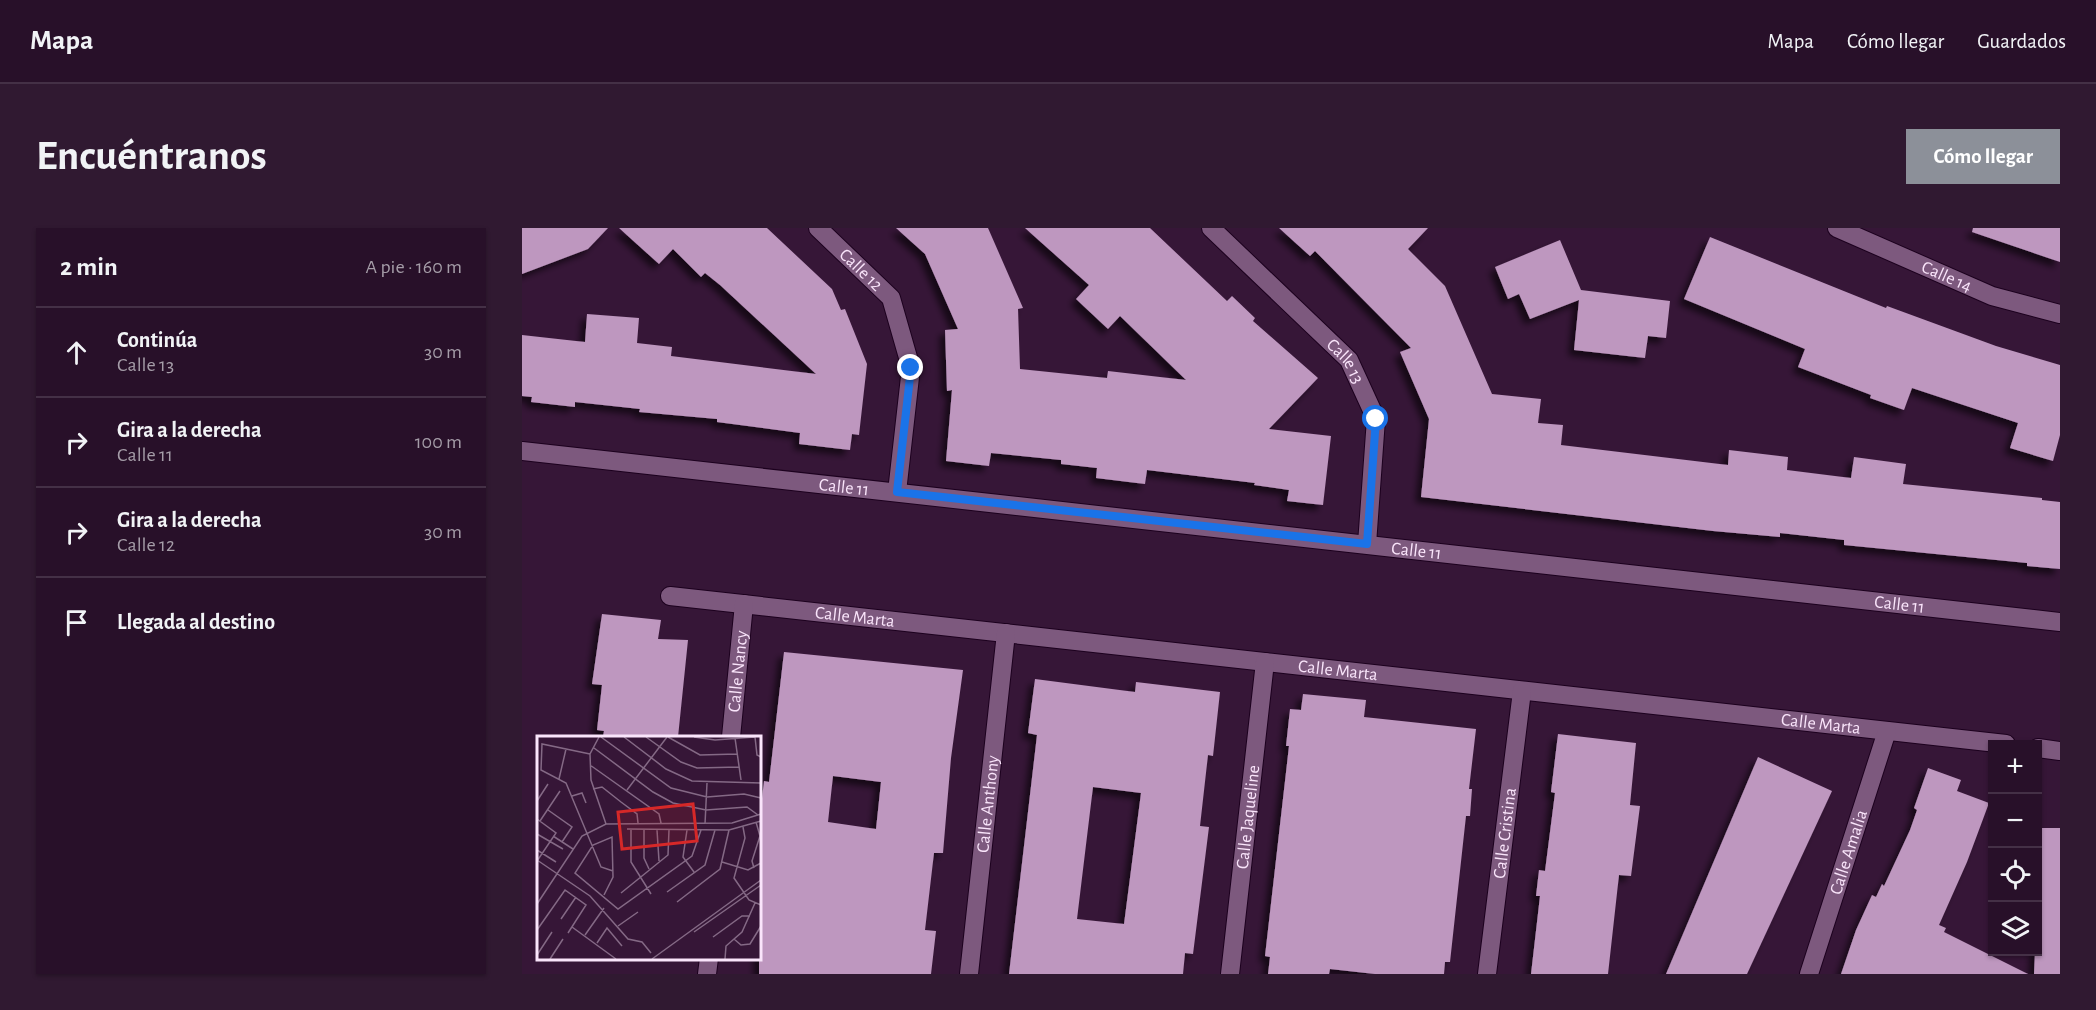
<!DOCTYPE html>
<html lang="es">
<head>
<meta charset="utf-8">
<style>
  :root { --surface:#281029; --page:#301931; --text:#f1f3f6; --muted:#a59da8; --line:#443046; --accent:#8c9099 }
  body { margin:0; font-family:"Alegreya Sans",sans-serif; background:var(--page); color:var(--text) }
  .controls { position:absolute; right:18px; bottom:18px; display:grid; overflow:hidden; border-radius:0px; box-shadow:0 2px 4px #0004 }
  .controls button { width:54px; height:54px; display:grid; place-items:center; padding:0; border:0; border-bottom:2px solid var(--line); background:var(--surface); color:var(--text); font:30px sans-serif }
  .stop { position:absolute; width:18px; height:18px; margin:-14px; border:4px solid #1a73e8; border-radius:50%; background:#fff }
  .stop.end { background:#1a73e8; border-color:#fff; box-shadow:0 2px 6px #0008 }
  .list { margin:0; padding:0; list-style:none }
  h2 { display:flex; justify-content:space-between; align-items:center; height:78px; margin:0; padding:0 24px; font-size:26px }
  h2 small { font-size:20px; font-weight:400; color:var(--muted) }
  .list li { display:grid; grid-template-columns:39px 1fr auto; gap:18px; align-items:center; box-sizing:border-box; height:90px; padding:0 24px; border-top:2px solid var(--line) }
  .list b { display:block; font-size:22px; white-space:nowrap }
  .list p { margin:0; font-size:20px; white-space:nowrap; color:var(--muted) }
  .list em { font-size:20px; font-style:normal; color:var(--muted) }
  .icon { flex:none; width:33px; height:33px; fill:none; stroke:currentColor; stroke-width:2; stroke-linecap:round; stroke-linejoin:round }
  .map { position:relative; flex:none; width:1538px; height:746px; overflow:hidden; border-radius:0px }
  header { display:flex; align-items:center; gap:36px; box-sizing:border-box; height:84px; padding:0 30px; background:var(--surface); border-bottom:2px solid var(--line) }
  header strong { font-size:28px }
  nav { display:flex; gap:33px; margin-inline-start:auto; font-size:21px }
  .intro { display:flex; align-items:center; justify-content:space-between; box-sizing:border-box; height:144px; padding:0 36px }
  h1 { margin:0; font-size:42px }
  .button { padding:15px 27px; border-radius:0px; background:var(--accent); color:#fff; font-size:21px; font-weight:700 }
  main { display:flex; gap:36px; padding:0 36px }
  aside { flex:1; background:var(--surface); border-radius:0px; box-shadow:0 2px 4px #0004 }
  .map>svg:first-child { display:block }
</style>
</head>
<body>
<header>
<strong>Mapa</strong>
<nav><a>Mapa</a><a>Cómo llegar</a><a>Guardados</a></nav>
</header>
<div class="intro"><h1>Encuéntranos</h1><a class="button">Cómo llegar</a></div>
<main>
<aside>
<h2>2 min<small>A pie · 160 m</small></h2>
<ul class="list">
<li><svg class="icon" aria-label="ahead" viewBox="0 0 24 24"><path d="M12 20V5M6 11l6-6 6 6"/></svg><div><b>Continúa</b><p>Calle 13</p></div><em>30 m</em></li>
<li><svg class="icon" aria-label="right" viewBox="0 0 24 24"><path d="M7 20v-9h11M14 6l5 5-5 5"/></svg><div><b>Gira a la derecha</b><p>Calle 11</p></div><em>100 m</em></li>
<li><svg class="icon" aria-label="right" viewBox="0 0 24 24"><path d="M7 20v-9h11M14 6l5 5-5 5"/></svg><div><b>Gira a la derecha</b><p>Calle 12</p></div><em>30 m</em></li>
<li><svg class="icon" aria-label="arrive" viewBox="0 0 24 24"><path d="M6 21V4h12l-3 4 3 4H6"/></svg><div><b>Llegada al destino</b></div></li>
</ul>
</aside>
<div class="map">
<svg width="1538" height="746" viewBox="0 0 1538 746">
  <defs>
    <filter id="shadow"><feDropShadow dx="-5.5" dy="5.5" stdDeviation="3" flood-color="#0009"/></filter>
  </defs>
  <rect width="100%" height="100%" fill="#361637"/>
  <g fill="#be97bf" fill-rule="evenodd" filter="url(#shadow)">
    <path d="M0,0H86L66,21L0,46Z"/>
    <path d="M97,0H245L310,61L319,82L323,81L345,136L337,207L330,206L328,222L277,216L278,205L195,194V191L117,184L118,181L53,174V179L9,174L10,169L0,168V107L63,114L65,86L117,90L115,115L150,119L149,128L294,146L198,57L183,45L179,49L151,21L137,36Z"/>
    <path d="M374,0H466L501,80L496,81L498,141L585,150L586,143L664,152L598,88L586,101L554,71L567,57L503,0H628L705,73L710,68L733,90L731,93L796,150L747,201L809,208L801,277L765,273L767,262L732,257L733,255L625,242L623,256L574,250L575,240L539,236V232L469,225L467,238L424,233L430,162L425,163L423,102L436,101L403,26Z"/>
    <path d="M757,0H906L886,21L923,58L970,166L1019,171L1016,195L1041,197L1039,217L1206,237L1207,222L1266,229L1265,242L1329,250L1332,229L1384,236L1381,256L1520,270V272L1538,274V341L1505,338V335L1322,317V312L1258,305V309L1191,303L899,269L907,191L878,124L889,120L793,23L788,28Z"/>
    <path d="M1451,0H1538V34L1450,4Z"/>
    <path d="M1188,9L1364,80L1365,78L1474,118L1538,137V207L1531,233L1488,220L1496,195L1390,160L1382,182L1348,170L1349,167L1276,139L1283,121L1162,71Z"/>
    <path d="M1038,12L1059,62L1148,73L1144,110L1126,108L1123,130L1052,122L1057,72L1008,91L997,66L986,71L973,39Z"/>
    <path d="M80,386L139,392L136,411L166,412L156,509H81L82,503L75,502L80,457L70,456Z"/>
    <path d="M262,424L441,442L429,530L421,625H412L403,702L414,703L409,746H237V597L242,553L247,554ZM311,548L359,554L354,601L306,594Z"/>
    <path d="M513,451L613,464L614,454L698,464L691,528L686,527L678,598L687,599L671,726L663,725L661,746H487L515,507L506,505ZM571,559L619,565L602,696L555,691Z"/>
    <path d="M781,466L844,472L842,489L954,501L947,561H950L948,588H944L928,734H923L922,746H853L808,741L807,746H746L748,729L743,728L767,518H764L768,481L779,482Z"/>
    <path d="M1036,506L1114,515L1108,577L1118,578L1109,648L1097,647L1086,746H1009L1018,668H1014L1017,642L1023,643L1033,565L1029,564Z"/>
    <path d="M1236,529L1310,563L1225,746H1144Z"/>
    <path d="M1406,540L1439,552L1435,563L1467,575L1445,634L1417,697L1424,700L1422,704L1506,746H1319L1334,702L1350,667L1354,669L1360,656L1362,658L1388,602L1395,582L1392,580Z"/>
    <path d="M1517,600H1538V746H1512L1513,723H1515Z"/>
  </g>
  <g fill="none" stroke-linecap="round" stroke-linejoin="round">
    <defs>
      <g id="minor">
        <path id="s1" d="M296,0L369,70L389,140L375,264"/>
        <path id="s2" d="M689,0L827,132L854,191L845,316"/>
        <path id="s3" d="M1315,0L1470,68L1538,86"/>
        <path id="s4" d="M0,223L1538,394"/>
        <path id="s5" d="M148,368L1484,516"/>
        <path id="s6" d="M209,509L222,376"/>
        <path d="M1516,520L1538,523"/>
        <path d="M185,746L187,730"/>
        <path id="s7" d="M447,746L484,405"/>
        <path id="s8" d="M708,746L743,434"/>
        <path id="s9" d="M965,746L1000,463"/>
        <path id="s10" d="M1287,746L1365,503"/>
      </g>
    </defs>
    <use href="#minor" stroke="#1c011e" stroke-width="20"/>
    <use href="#minor" stroke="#7d597e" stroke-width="18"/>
  </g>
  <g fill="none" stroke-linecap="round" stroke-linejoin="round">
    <path stroke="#1a73e8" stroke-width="8" d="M389,140L375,264L845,316L854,191"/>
  </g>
  <g text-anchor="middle" stroke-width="6" stroke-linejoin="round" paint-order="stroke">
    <g font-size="18" fill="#fae5fb" stroke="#361637">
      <text dy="6" stroke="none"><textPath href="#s1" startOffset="60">Calle 12</textPath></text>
      <text dy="6" stroke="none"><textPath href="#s3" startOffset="120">Calle 14</textPath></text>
      <text dy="6" stroke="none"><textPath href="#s2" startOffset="190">Calle 13</textPath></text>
      <text dy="6" stroke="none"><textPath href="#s4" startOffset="324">Calle 11</textPath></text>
      <text dy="6" stroke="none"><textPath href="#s4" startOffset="900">Calle 11</textPath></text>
      <text dy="6" stroke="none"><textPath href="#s4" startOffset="1386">Calle 11</textPath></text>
      <text dy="6" stroke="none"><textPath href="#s5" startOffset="186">Calle Marta</textPath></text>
      <text dy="6" stroke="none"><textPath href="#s5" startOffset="672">Calle Marta</textPath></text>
      <text dy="6" stroke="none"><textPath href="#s6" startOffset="66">Calle Nancy</textPath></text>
      <text dy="6" stroke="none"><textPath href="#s5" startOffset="1158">Calle Marta</textPath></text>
      <text dy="6" stroke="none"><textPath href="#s7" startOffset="171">Calle Anthony</textPath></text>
      <text dy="6" stroke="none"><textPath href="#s8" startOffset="158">Calle Jaqueline</textPath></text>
      <text dy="6" stroke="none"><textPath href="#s9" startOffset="142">Calle Cristina</textPath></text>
      <text dy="6" stroke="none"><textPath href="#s10" startOffset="128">Calle Amalia</textPath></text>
    </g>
  </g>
  <g transform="translate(15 508)">
    <rect width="224" height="224" fill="#361637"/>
    <path fill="none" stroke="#846985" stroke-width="1.5" d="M62,1L53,18L54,44L69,88M64,1L134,52L170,61L207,58L224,62M87,1L129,33L155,45L224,47M109,1L144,26L160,32L202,31M131,1L163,19L200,18M157,1L178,4L218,1M218,1L220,19L224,21M198,2L204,44M57,12L116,56L136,67L169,74L210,71L221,79M53,18L5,8L4,34L29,47L64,131L76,135M53,29L122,78L124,87M22,43L29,13M56,53L65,51L84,66L100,78L101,87M90,54L130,1M35,60L45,57L49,67M0,65L11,48M11,74L35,91L25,106M0,83L19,97L0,125M3,85L23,55M168,88L170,47M206,91L208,102L197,142L212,164L224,169M90,93L192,94L224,85M94,93V126L114,158M107,94V122L112,133M120,94L122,125M150,94L146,121L157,136M0,98L26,113M16,100L36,113M0,114L19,126M0,124L53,160L91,203L105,206L114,217M185,126L211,134L224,127M217,132L215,125L223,100L219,86M130,156L168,129L178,94M84,157L131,119L132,94M67,159L76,141L75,101L56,109L38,137L81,173L155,120L164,94M140,166L183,133L192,94M0,168L45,100L69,88L195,87L224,78M24,183L39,161M81,190L101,176M35,191L79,223M0,194L28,154L49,169L31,197M157,196L224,149M48,199L67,172M176,201L205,180H213M197,203L204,209L213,208L224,190M60,207L70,192L85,210M0,219L15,196M13,223L26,203M115,223L224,144M188,223L189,210L205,196L218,167"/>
    <path fill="#d62828" fill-opacity="0.15" stroke="#d62828" stroke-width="3" d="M156,68L160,105L85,113L81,76Z"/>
    <rect width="224" height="224" fill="none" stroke="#fae5fb" stroke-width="3"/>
  </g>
</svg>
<div class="controls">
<button>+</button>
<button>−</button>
<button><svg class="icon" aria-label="locate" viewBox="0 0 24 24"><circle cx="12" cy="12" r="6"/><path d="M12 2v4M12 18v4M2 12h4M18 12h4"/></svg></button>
<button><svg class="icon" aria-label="layers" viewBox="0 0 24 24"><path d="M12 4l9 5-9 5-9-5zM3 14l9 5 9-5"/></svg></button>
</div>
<div class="stop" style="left:854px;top:191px"></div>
<div class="stop end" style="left:389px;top:140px"></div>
</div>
</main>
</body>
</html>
